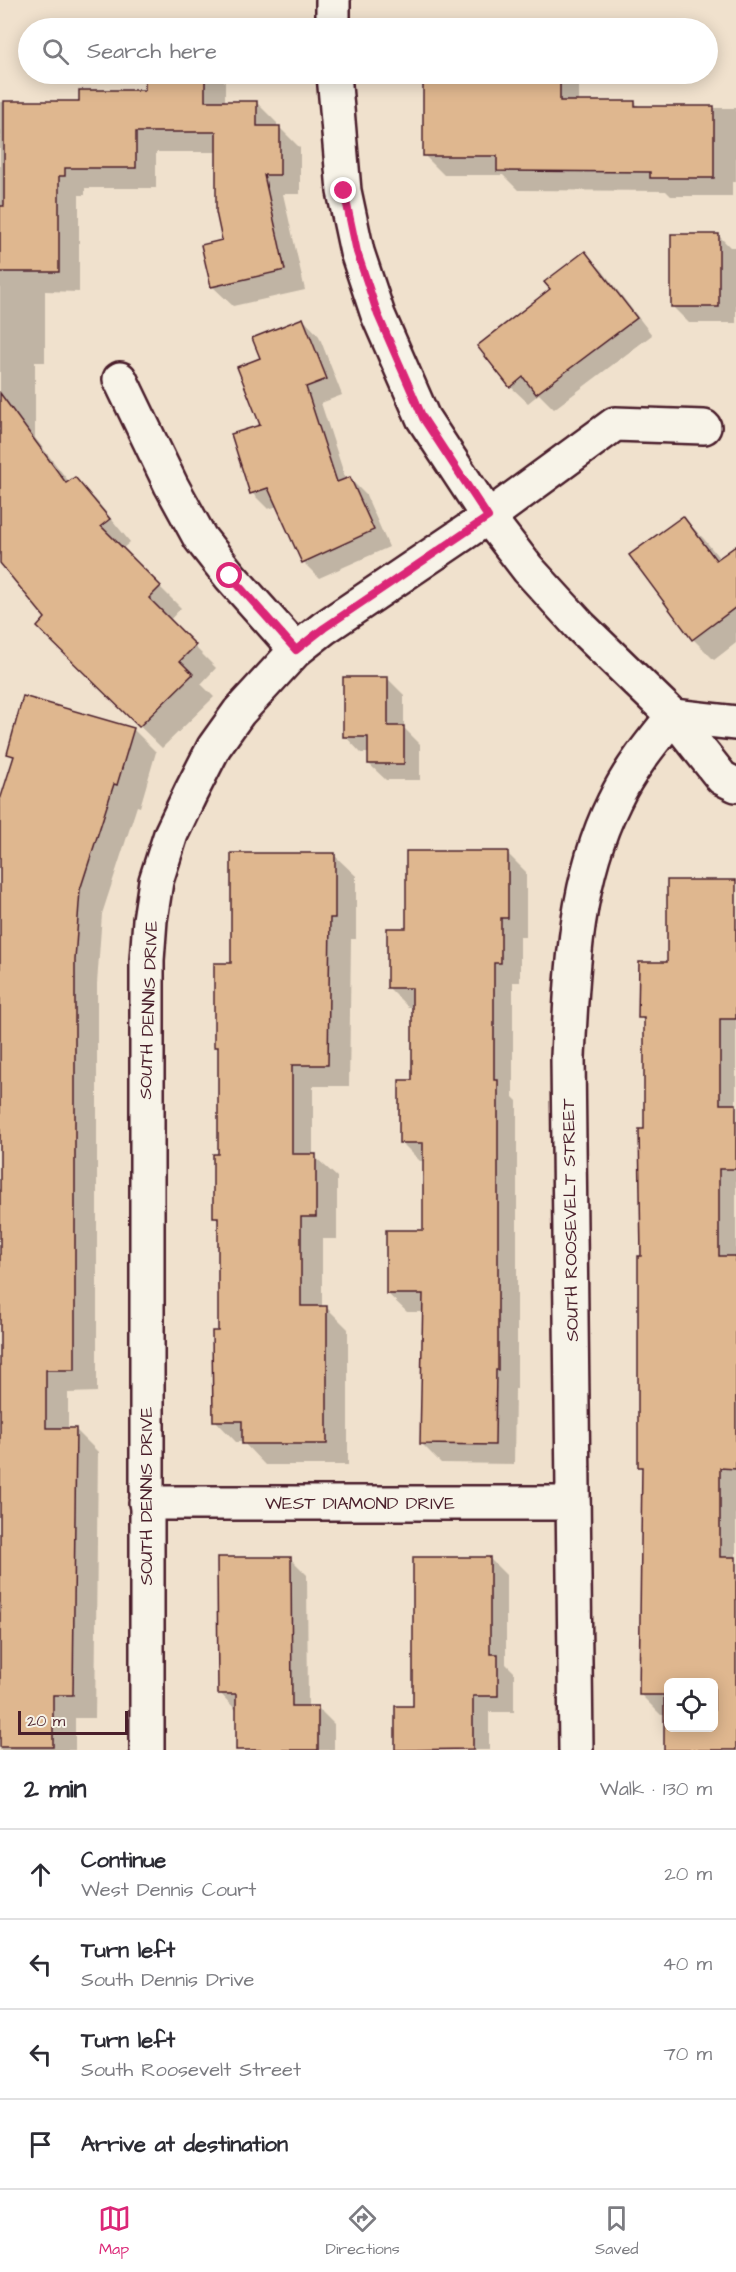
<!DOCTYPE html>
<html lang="en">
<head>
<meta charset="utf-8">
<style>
  :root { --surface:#fff; --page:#f2f2f3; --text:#2b2b33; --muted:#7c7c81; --line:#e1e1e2; --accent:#db2777 }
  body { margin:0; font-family:"Architects Daughter",sans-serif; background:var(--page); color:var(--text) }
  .controls { position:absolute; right:18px; bottom:18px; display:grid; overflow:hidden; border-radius:9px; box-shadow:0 3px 15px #0003 }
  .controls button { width:54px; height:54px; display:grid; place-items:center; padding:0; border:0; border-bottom:2px solid var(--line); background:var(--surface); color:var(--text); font:30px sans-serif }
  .scale { position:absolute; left:18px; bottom:15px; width:110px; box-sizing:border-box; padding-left:6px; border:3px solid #4a1f2b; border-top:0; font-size:16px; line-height:21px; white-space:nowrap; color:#4a1f2b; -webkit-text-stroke:4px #f7f3e8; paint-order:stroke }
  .stop { position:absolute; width:18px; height:18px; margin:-14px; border:4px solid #db2777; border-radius:50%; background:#fff }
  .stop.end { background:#db2777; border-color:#fff; box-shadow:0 2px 6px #0008 }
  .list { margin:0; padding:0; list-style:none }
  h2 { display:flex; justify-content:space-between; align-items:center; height:78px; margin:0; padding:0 24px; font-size:26px }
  h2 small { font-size:20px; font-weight:400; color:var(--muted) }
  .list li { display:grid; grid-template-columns:39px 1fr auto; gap:18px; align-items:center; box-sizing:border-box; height:90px; padding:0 24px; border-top:2px solid var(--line) }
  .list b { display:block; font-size:22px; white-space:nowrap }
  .list p { margin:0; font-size:20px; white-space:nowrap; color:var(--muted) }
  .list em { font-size:20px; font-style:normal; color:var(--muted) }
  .icon { flex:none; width:33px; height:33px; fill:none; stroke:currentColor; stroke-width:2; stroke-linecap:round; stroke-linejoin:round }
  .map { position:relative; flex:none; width:736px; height:1750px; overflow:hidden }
  .search { position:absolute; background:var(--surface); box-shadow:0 3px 15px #0003; left:18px; right:18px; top:18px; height:66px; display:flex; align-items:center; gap:15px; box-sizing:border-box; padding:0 21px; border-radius:33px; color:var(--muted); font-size:22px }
  .sheet { height:438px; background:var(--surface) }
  nav { display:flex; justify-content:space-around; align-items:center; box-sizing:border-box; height:84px; border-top:2px solid var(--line); background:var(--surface); font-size:16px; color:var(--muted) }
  nav a { display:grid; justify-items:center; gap:3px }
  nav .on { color:var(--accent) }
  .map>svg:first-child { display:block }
</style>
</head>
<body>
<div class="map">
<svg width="736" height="1750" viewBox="0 0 736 1750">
  <rect width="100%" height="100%" fill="#f0e1cd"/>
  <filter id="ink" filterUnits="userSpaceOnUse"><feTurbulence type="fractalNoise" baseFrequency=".0167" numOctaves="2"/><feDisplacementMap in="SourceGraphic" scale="12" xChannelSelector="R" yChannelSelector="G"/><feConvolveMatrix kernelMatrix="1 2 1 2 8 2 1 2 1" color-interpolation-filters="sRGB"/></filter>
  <g filter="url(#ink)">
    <g fill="#0003" fill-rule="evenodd">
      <path d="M146,74H216L225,82V102H256L277,123V127H279L300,148V194H283L305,290L233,306L212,286L224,241L217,152H156V188H85V195H79V292L45,291V362H35V438L70,483L74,479L96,500L130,542L122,549L181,608L169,621L216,668L201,684L214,697L162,748L39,627L47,618L0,561V102H80L146,91Z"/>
      <path d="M424,74H572L579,80V102H635L640,108H736V182H732V196H671L666,191L518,190L503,175H444L424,155Z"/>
      <path d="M718,235L730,247H736V323H689L673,307Z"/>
      <path d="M585,253L601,269L652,335L554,409L539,394L528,403L511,387L552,289Z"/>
      <path d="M303,319L319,336L342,395L321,403L346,480L349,478L366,495L389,547L319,578L303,562L278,506L268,509L252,493L262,426V359Z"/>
      <path d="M683,518L704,539L720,559L736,548V643L714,660L693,639Z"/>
      <path d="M388,679L404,695V728L420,744V780H386L369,764V753H361L345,736Z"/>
      <path d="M133,729L156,752L140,807L137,806L102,914L97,984V1392L68,1393V1429H75L98,1452L95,1718H75V1750H0V805L15,759L9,753Z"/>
      <path d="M507,853L526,872V937H520V982H513V1097L517,1101V1389H515L514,1464L441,1463L422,1444L424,1312H407L387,1293L424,1231V1161H420L401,1142L413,1081V1007H408L388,987L408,930Z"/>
      <path d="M334,855L356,876V939H351L349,1086H313V1155L337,1177V1239H322V1307H326L348,1329V1465H265L243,1442H236L215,1420L220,1332V1222L215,1217L220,1155V1050L216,1046L232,965Z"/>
      <path d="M736,881V1750H666V1715H661L641,1695L644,1470L640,1466L645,1022L640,1017L669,963ZM668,1682H714V1728H668Z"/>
      <path d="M291,1559L307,1575L308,1708H318L334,1724V1750H238L236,1710L220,1693Z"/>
      <path d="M490,1559L506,1575V1664L514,1672V1712H489V1750H397V1708H414Z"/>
    </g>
    <g fill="#dfb78f" stroke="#4a1f2b" stroke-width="1.5" fill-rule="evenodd">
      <path d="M145,74H205V101H257V126H280V175H264L285,270L211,287L201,245L222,240L216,212V132H136V168H65V176H59V272H0V206H4V101H79V90H145Z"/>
      <path d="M423,74H560V101H635V106H714V178H650V172L497,171V156H423Z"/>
      <rect x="671" y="234" width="48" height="73"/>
      <path d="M585,251L637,318L536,394L523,377L510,388L477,346L550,289L544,282Z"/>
      <path d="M303,318L327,379L306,387L337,482L350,477L374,530L302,563L268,488L250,494L231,434L260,425L237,367L260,358L252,338Z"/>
      <path d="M0,393L66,483L75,477L110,519L101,526L161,586L149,598L196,645L180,661L193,674L139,727L37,627L45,618L0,563Z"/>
      <path d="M683,516L716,560L736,546V607L692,640L629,555Z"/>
      <path d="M343,677H388V726H404V764H368V737H343Z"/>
      <path d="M23,696L134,728L117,785L114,784L80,890L75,960V1370H46V1428H76L73,1695H53V1747H0V800L14,756L7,754Z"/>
      <path d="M406,851H508V918H501V963H494V1080H498V1370H496L495,1445L420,1444L423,1294H386V1230H423V1143H399V1080H412V988H387V928H406Z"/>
      <path d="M231,853H335V918H330L328,1065H292V1154H316V1217H301V1306H327V1444H242V1421H213L212,1331H218V1217H213V1154H218V1047H214V963H231Z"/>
      <path d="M667,880H736V1019H720V1104H736V1169H719V1256H736V1469L720,1468V1557H736V1750H664V1695H639L642,1467H638V1256H641L639,1129H644V1018H638L639,962H667ZM669,1683H714V1728H669Z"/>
      <path d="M217,1557H291L292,1706H318V1750H236V1694H218Z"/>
      <path d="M413,1557H490V1654H498V1696H473V1749L395,1750V1706H413Z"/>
    </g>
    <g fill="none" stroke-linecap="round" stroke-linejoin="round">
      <defs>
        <g id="minor">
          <path d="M333,0V28"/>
          <path d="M334,74L344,191L357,252L378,315L423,418L488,517L528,569L581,627L673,716L722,778L736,785"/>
          <path d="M120,379L171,485L200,538L230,576L296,650"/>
          <path d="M673,716L736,723"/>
          <path d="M146,1503H573"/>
          <path d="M147,1750V960L150,920L156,881L171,834L191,792L214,747L239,712L296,650L324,628L488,517L615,424L704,427"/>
          <path d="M576,1750L568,1057C572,972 575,880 614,802C629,770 651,743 673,716"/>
        </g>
      </defs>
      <use href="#minor" stroke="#4a1f2b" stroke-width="38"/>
      <use href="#minor" stroke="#f7f3e8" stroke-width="33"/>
    </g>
  </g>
  <g fill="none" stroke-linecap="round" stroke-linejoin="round" filter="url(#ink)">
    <path stroke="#db2777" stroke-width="8" d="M230,576L296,650L324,628L488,517L423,418L378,315L357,252L344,191"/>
  </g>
  <g text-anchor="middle" stroke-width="5" stroke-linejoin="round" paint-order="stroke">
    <g font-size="18" fill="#4a1f2b" stroke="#f7f3e8">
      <text transform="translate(148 1010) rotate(-88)" y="6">SOUTH DENNIS DRIVE</text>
      <text transform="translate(570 1220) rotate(-91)" y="6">SOUTH ROOSEVELT STREET</text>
      <text transform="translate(146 1496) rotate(-90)" y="6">SOUTH DENNIS DRIVE</text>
      <text x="360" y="1509">WEST DIAMOND DRIVE</text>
    </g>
  </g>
</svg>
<div class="controls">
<button><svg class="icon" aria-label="locate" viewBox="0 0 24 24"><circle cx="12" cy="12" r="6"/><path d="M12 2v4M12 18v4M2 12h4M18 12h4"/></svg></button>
</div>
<div class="scale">20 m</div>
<div class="stop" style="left:230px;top:576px"></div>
<div class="stop end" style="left:344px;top:191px"></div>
<div class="search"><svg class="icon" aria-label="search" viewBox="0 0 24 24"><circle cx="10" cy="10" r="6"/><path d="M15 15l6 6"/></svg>Search here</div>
</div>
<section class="sheet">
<h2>2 min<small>Walk · 130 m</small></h2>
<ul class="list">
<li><svg class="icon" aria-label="ahead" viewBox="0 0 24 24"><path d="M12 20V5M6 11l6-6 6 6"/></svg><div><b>Continue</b><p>West Dennis Court</p></div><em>20 m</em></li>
<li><svg class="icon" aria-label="left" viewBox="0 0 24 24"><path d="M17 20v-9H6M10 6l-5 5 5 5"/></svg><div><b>Turn left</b><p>South Dennis Drive</p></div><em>40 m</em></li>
<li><svg class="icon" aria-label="left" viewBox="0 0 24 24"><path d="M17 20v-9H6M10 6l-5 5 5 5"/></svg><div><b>Turn left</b><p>South Roosevelt Street</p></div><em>70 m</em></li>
<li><svg class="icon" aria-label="arrive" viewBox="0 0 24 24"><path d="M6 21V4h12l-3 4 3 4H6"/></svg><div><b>Arrive at destination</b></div></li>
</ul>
</section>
<nav>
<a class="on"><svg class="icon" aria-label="map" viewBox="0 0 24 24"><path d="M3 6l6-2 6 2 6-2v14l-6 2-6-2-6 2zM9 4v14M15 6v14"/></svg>Map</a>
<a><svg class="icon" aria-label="directions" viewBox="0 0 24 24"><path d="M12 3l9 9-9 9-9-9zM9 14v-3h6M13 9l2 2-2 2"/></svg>Directions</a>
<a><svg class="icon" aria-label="saved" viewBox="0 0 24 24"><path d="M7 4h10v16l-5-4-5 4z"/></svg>Saved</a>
</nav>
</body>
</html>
